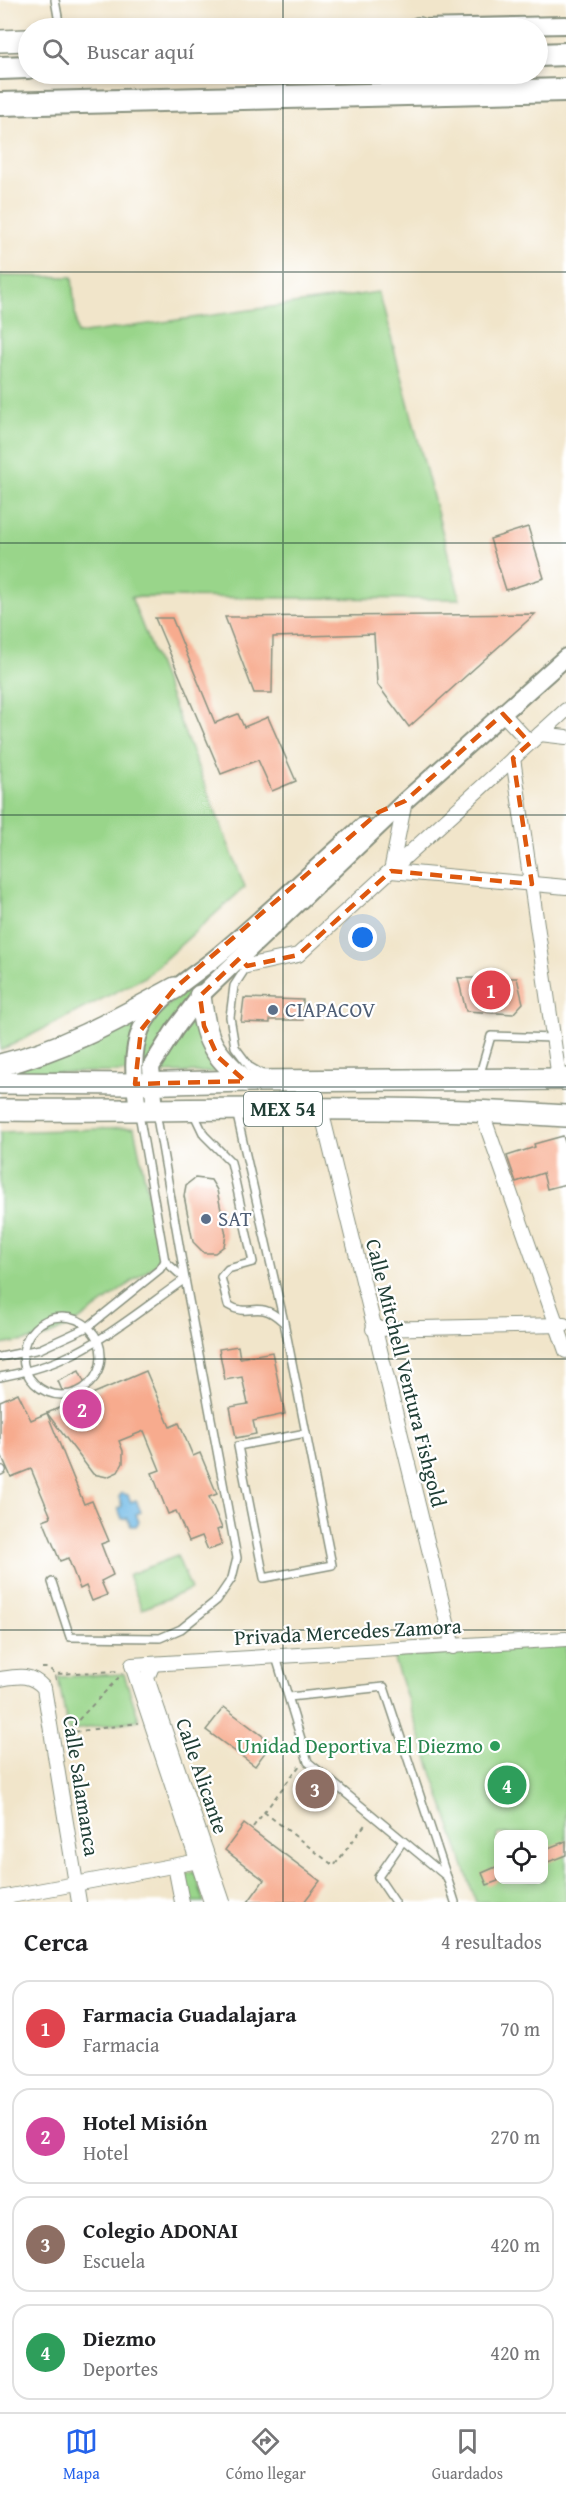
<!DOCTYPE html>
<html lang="es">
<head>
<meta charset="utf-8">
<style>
  :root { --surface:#fff; --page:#f6f6f6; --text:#202124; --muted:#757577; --line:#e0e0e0; --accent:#2563eb }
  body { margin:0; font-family:"Gentium Book Plus",serif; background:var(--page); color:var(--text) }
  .controls { position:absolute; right:18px; bottom:18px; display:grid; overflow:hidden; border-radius:12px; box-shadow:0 3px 9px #0003 }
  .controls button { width:54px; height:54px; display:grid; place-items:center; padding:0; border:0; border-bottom:2px solid var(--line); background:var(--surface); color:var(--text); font:30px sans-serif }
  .you { position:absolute; left:363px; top:938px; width:21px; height:21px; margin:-15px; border:4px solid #fff; border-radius:50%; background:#1a73e8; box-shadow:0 0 0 9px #1a73e833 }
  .badge { display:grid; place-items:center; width:39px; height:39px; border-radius:50%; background:var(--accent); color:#fff; font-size:20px; font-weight:700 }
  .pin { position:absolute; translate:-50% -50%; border:3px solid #fff; box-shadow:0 2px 6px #0006 }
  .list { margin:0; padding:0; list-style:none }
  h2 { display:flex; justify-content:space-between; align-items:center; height:78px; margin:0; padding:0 24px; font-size:26px }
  h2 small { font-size:20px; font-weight:400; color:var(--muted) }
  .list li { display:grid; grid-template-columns:39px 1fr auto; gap:18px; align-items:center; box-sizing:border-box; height:96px; margin:0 12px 12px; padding:0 12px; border:2px solid var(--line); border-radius:18px }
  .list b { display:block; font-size:22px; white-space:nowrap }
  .list p { margin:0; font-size:20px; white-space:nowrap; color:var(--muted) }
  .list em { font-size:20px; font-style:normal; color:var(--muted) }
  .icon { flex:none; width:33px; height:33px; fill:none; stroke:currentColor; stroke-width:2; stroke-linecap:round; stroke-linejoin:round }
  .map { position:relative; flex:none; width:566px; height:1902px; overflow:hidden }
  .search { position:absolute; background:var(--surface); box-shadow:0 3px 9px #0003; left:18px; right:18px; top:18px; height:66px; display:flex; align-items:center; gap:15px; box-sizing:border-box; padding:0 21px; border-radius:33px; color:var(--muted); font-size:22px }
  .sheet { height:510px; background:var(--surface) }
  nav { display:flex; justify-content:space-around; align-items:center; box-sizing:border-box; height:84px; border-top:2px solid var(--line); background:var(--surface); font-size:16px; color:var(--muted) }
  nav a { display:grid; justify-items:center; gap:3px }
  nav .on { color:var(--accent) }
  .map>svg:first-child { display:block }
</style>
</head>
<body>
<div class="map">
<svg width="566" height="1902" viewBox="0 0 566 1902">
  <rect width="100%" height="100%" fill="#fff"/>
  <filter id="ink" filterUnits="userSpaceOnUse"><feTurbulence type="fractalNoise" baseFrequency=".0167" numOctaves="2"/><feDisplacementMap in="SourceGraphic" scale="12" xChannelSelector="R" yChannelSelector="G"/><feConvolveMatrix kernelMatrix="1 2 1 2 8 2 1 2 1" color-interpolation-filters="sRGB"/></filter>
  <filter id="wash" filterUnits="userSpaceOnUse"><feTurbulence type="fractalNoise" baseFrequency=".008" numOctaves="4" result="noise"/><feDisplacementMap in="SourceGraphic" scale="24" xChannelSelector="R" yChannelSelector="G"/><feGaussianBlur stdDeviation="1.35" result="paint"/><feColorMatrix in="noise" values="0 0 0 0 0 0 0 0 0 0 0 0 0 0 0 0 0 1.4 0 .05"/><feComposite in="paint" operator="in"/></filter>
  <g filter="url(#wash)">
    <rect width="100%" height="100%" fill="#f1e5ca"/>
    <g fill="#99d58a" stroke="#5c895f" stroke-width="1.5" fill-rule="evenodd">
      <path d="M0,276L72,277L77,334L379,292L460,599L131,597L245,887L145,977L2,1050H0Z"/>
      <path d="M231,950L235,955L148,1063H142L145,1035L158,1014Z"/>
      <path d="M196,1010L225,1072L155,1073Z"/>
      <path d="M146,1012L130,1072L0,1073Z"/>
      <path d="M134,1128L161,1255L156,1264L74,1324L43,1338L0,1345V1132Z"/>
      <path d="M177,1556L191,1589L142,1609L128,1575Z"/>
      <path d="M566,1645V1902H476L393,1657ZM498,1834H544V1880H498Z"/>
      <path d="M124,1674L139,1720L68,1731L58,1677Z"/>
      <path d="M195,1872L204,1902H187L182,1875Z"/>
    </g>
    <path fill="#6cb7e5" stroke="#467a8c" stroke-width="1.5" d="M122,1493L128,1495L131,1502L136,1500L141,1512L136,1514L139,1522L136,1526H131L127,1518L122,1519L118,1508L122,1506L119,1497Z"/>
    <g id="blocks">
      <g fill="#f7ab8e">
        <path d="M528,527L544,578L506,590L490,539Z"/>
        <path d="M535,614L409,727L377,684L374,634L273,637L272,693H254L225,617Z"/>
        <path d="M155,618H172L215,723L238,714L244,727L268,717L296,781L272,791L258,760L221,774Z"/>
        <path d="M458,978H517L523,1003L513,1014L466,1011Z"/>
        <path d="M244,998L303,1000V1020H270V1023L241,1022Z"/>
        <path d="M563,1136L566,1145V1184L547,1189L543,1173L516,1182L507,1156L535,1147L534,1144Z"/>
        <path d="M195,1178L211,1180L217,1190L226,1235L224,1246L215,1253H204L193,1242L184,1196L186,1185Z"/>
        <path d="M238,1346L240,1358L272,1352L285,1414L253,1421L256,1434L236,1438L230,1407L248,1404L242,1377L225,1380L219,1349Z"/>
        <path d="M79,1371L90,1395L146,1371L170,1427L179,1423L193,1456L200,1453L217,1494L209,1497L222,1528L217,1530L222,1545L208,1550L202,1536L189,1541L176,1511L168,1514L152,1473L160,1470L144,1431L119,1441L123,1451V1463L118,1472L107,1477L93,1474L47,1413L68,1404L58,1381Z"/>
        <path d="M18,1393L31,1420L47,1413L84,1504L92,1501L109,1541L101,1544L113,1575L101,1581L107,1595L92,1601L86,1586L80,1589L68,1558L60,1561L43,1520L51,1517L31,1469L11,1477L0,1452V1401Z"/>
        <path d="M224,1707L272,1743L255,1766L206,1730Z"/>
        <path d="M244,1824L320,1881L304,1902H248L264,1880L225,1850Z"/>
        <path d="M566,1841V1855L543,1864V1850Z"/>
        <path d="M498,1866V1881L487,1885L482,1873Z"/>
      </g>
    </g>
  </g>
  <g filter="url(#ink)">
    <use href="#blocks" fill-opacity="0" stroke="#88917f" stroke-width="1.5"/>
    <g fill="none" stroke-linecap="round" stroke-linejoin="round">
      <defs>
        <g id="service">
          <path d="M55,0L60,28"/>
          <path d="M247,966L234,986L230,1017L235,1047L250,1067L262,1074"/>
          <path d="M479,1077L491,1036L553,1038"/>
          <path d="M236,1111L284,1322L332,1565L264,1578L238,1446L306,1433"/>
          <path d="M193,1112L204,1135L231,1162L253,1262L228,1269L221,1277L228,1305C250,1319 258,1298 282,1321"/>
          <circle cx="62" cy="1356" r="39"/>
          <path d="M0,1357L40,1349L88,1327L160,1269L165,1261L139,1114"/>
          <path d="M0,1377C21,1373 42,1368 62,1359C106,1340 146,1306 185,1279L156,1112"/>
          <path d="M0,1471L2,1470"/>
          <path d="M52,1582L70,1637L160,1638L181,1629L217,1600L232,1578L237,1558L185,1279L165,1261"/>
          <path d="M276,1657L308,1762L447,1877L455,1902"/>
          <path d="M289,1697L384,1687L447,1877"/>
          <path d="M395,1902L378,1877L403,1841"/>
        </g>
        <g id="minor">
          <path d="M503,714L530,743"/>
          <path d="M540,734L566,737"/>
          <path d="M513,758L559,1078"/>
          <path d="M405,801L391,871L566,887"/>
          <path d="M240,958L247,966L298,955L566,710"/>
          <path d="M321,1110L453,1647"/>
          <path d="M481,1110L566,1351"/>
          <path d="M373,1329L564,1325"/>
          <path d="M153,1664L147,1678L223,1902"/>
          <path d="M0,1679C18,1676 31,1673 44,1688L79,1902"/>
          <path d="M175,1866L182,1902"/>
          <path d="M0,1898L204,1860"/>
          <path d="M211,1902L132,1665L566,1639"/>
        </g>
        <g id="tertiary">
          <path d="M419,28L566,25"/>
          <path d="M155,1110L151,1067L175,1029L200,996L405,801L566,657"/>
          <path d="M138,1111C135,1085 130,1054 141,1029C155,998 187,981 213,960C265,917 313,870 363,826"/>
        </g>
        <g id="primary">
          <path d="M418,28H419"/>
          <path d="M0,41L28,40"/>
          <path d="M200,996C206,1041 211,1051 245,1081"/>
          <path d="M0,1065C63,1050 118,1019 175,988"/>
          <path d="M0,1083L135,1084L245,1081L566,1079"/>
          <path d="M0,1110C189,1112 378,1103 566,1116"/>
        </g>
        <g id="trunk">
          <path d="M538,55L566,54"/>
          <path d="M0,68L28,67"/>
          <path d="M0,104L566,90"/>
        </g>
      </defs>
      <use href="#service" stroke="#88917f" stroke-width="10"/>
      <use href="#minor" stroke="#88917f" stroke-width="16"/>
      <use href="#tertiary" stroke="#88917f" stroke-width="20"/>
      <use href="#primary" stroke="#88917f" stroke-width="24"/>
      <use href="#trunk" stroke="#88917f" stroke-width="26"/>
      <g stroke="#88917f" stroke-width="2" stroke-dasharray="4.5 4.5" stroke-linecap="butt">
        <path d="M42,1668H49L55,1674"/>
        <path d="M56,1680L55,1674L120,1671"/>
        <path d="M66,1733L138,1723"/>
        <path d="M66,1733L122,1674"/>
        <path d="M264,1812L334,1866L367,1822"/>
        <path d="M253,1827L300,1765"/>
      </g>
      <use href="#service" stroke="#fff" stroke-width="7"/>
      <use href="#minor" stroke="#fff" stroke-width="14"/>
      <use href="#tertiary" stroke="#fff" stroke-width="16"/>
      <use href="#primary" stroke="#fff" stroke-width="21"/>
      <use href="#trunk" stroke="#fff" stroke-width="22"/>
    </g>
  </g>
  <path fill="none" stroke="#de580e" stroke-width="4.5" stroke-dasharray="12 8" stroke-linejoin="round" d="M503,714L530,743L513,758L532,884L391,871L298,955L247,966L240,958L200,996L204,1026L218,1057L245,1081L135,1084L141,1030L175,988L379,812L405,801Z"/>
  <path fill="none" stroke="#1f3d34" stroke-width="1.5" stroke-opacity="0.55" d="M283,0V28M283,74V1902M0,272H566M0,543H566M0,815H566M0,1087H566M0,1359H566M0,1630H566"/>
  <g fill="#5c6f8a" stroke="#fff" stroke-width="2">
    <circle cx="273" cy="1010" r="6"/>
    <circle cx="206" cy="1219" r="6"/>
  </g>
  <circle fill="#2e9e5b" stroke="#fff" stroke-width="2" cx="495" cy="1746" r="6"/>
  <g text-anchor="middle" stroke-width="4.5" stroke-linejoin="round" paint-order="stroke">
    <rect fill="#fff" stroke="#627771" stroke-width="1.5" x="244" y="1092" width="78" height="34" rx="4.5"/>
    <g font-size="20" font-weight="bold" fill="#1f3d34">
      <text x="283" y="1116">MEX 54</text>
    </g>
    <g font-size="21" fill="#4e5e75" stroke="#fff" text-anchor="start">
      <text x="285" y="1017">CIAPACOV</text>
      <text x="218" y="1226">SAT</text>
    </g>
    <g font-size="21" fill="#1f3d34" stroke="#fff">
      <text transform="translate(406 1373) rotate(76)" y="7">Calle Mitchell Ventura Fishgold</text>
      <text transform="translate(348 1632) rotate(-3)" y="7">Privada Mercedes Zamora</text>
      <text transform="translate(202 1776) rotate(71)" y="7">Calle Alicante</text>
      <text transform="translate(81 1786) rotate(81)" y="7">Calle Salamanca</text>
    </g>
    <g font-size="21" fill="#27864d" stroke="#fff" text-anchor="end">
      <text x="483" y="1753">Unidad Deportiva El Diezmo</text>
    </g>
  </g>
</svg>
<div class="controls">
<button><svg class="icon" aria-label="locate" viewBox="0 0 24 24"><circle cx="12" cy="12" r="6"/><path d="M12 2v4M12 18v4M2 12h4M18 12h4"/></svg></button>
</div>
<div class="you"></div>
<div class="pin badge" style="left:491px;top:990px;background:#e0444e">1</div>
<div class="pin badge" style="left:82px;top:1409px;background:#d1479c">2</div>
<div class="pin badge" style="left:315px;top:1789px;background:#8d6e63">3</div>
<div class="pin badge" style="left:507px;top:1785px;background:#2e9e5b">4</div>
<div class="search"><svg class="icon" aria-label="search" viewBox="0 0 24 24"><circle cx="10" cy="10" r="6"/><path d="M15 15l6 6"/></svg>Buscar aquí</div>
</div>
<section class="sheet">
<h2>Cerca<small>4 resultados</small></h2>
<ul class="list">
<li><span class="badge" style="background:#e0444e">1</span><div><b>Farmacia Guadalajara</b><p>Farmacia</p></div><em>70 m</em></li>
<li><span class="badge" style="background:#d1479c">2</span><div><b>Hotel Misión</b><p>Hotel</p></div><em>270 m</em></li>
<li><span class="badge" style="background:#8d6e63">3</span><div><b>Colegio ADONAI</b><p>Escuela</p></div><em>420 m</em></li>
<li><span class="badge" style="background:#2e9e5b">4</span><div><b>Diezmo</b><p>Deportes</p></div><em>420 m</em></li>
</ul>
</section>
<nav>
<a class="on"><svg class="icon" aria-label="map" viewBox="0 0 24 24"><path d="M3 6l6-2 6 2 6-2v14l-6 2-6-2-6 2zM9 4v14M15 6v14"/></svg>Mapa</a>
<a><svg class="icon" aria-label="directions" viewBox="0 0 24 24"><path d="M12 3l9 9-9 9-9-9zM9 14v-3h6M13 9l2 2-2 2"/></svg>Cómo llegar</a>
<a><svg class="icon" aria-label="saved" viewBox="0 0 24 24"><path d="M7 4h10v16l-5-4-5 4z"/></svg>Guardados</a>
</nav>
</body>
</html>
